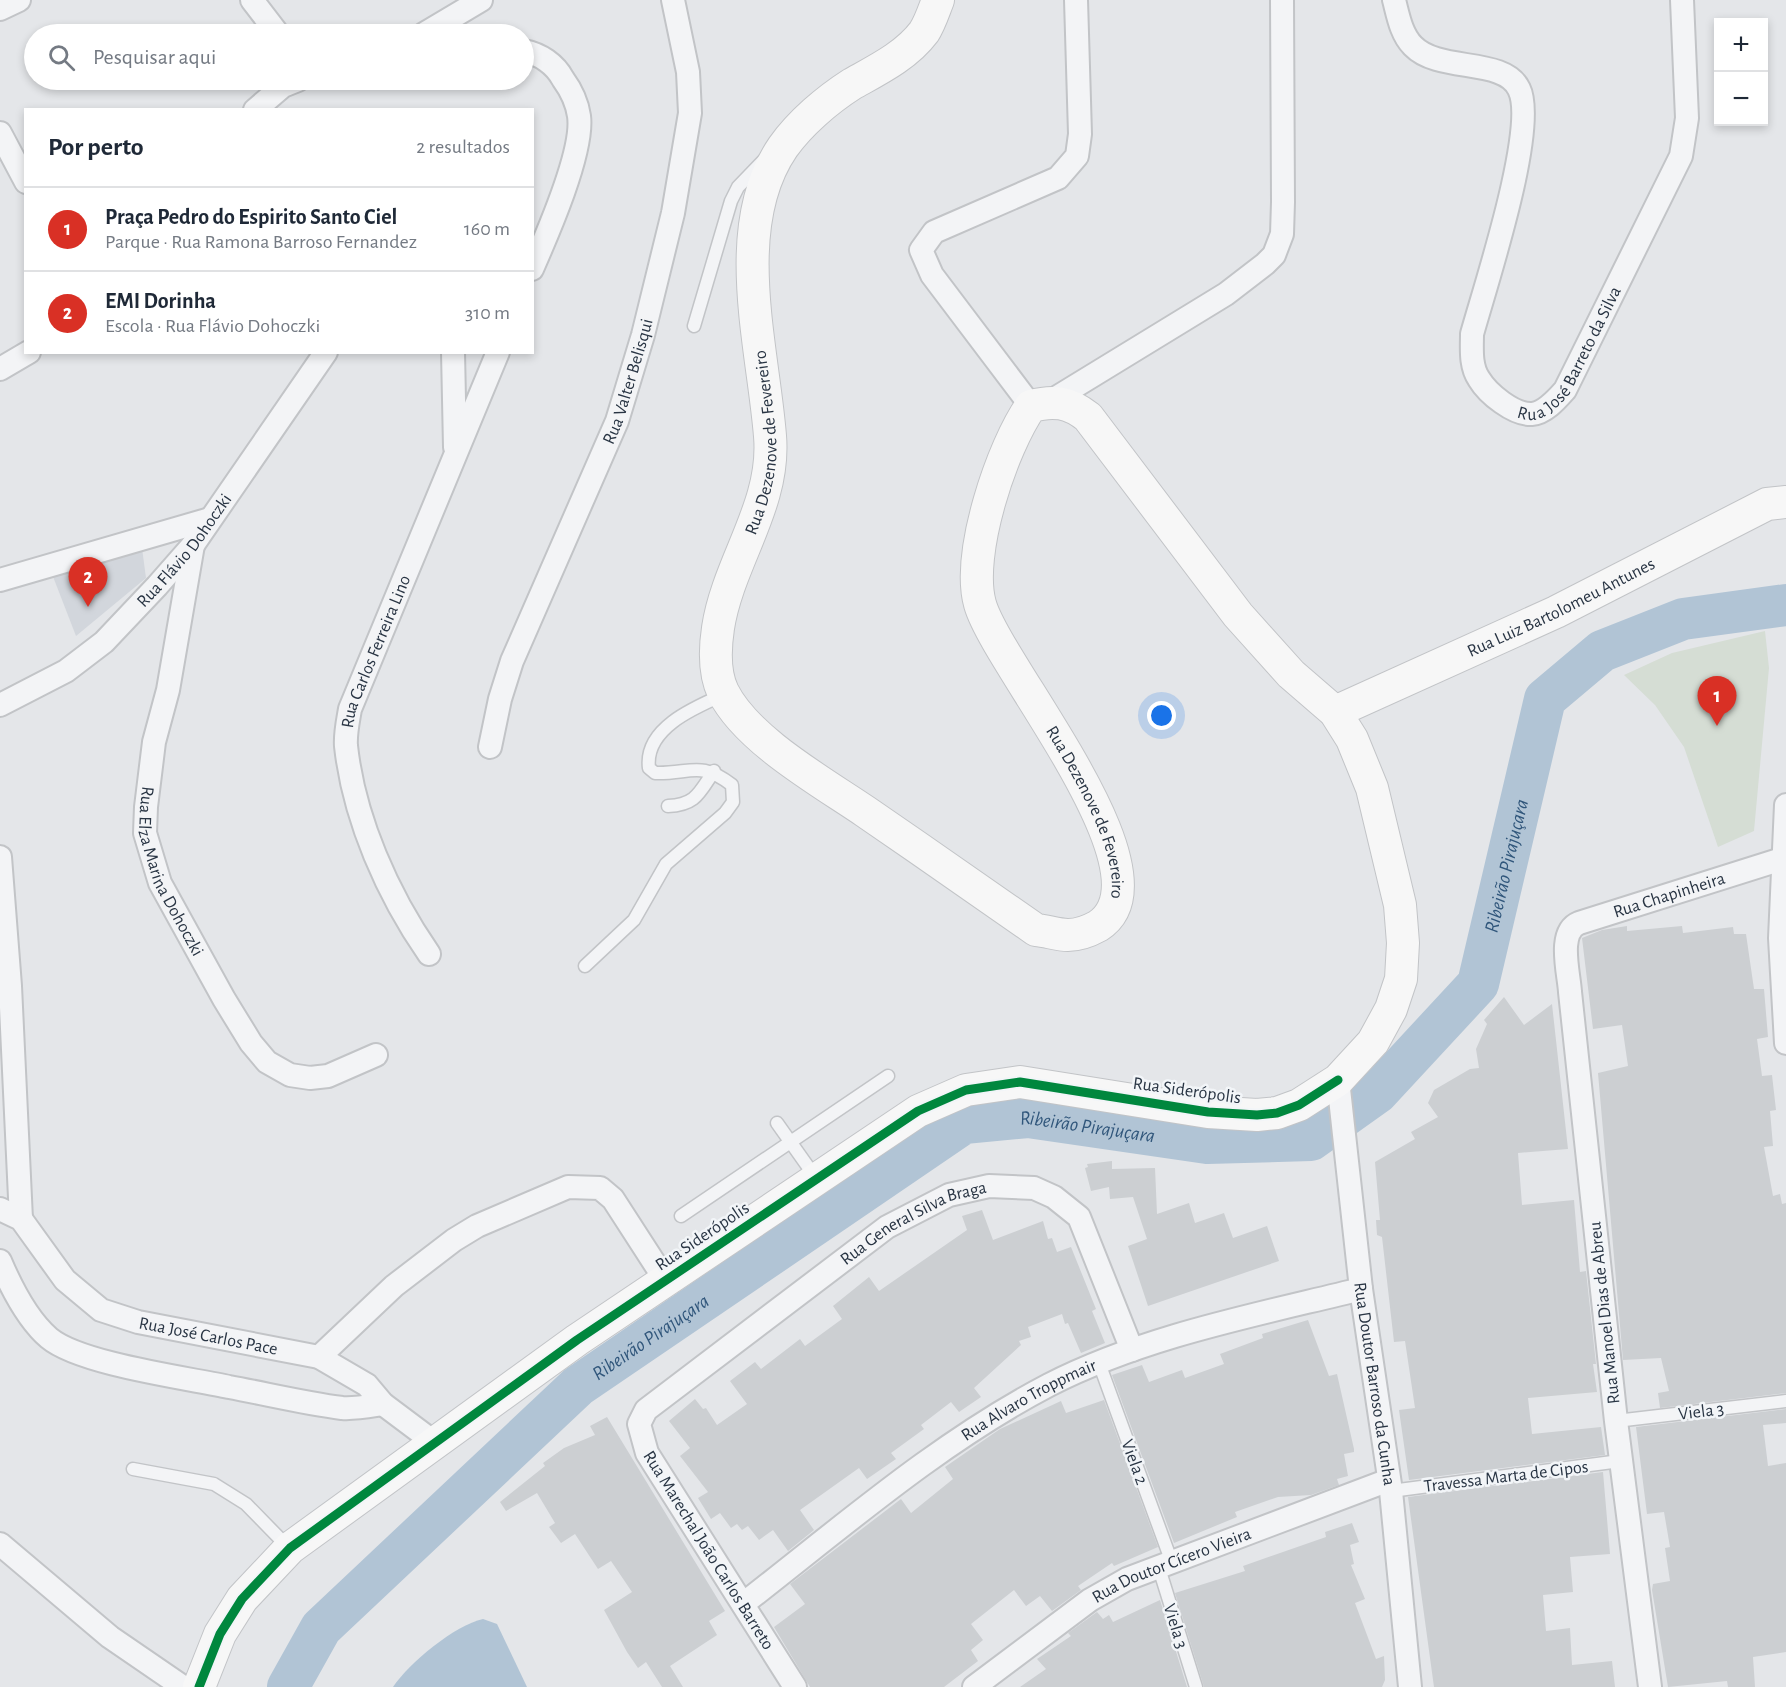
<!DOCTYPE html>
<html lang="pt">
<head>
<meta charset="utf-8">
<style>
  :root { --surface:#fff; --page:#f6f6f7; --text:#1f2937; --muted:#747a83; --line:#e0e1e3; --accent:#d93025 }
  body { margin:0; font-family:"Alegreya Sans",sans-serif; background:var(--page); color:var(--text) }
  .controls { position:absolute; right:18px; top:18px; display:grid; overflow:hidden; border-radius:0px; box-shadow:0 3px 9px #0003 }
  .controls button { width:54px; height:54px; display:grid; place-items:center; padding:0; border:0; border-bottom:2px solid var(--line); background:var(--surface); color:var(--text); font:30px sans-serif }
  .you { position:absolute; left:1162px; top:716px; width:21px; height:21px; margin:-15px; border:4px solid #fff; border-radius:50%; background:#1a73e8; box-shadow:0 0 0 9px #1a73e833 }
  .badge { display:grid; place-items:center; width:39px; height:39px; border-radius:50%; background:var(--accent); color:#fff; font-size:20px; font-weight:700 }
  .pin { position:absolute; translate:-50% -50px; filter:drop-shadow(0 2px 3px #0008) }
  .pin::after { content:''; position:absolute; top:32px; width:21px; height:18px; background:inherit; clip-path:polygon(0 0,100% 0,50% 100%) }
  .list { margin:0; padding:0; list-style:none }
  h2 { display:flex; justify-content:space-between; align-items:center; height:78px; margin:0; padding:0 24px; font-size:26px }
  h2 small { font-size:20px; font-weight:400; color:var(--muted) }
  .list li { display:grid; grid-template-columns:39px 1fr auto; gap:18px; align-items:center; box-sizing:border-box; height:84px; padding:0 24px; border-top:2px solid var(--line) }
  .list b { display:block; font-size:22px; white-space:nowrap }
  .list p { margin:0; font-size:20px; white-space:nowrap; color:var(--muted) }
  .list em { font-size:20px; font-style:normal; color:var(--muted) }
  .icon { flex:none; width:33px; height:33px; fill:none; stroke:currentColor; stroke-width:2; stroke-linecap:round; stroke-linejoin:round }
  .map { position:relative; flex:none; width:1786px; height:1687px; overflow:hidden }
  .search { position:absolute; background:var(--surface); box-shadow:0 3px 9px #0003; left:24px; top:24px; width:510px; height:66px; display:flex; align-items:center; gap:15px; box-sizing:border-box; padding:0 21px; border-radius:33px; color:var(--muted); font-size:22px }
  .panel { position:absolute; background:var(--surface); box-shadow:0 3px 9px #0003; left:24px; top:108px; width:510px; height:246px; border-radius:0px }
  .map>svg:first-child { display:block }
</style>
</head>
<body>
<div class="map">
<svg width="1786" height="1687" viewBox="0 0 1786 1687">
  <rect width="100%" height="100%" fill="#e4e6e9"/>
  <path fill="#d2d6dc" d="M142,548L146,578L76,636L52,574Z"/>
  <path fill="#d5ddd4" d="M1765,631L1769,668L1754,831L1718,847L1684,747L1655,705L1624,675L1672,653Z"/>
  <path fill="#b1c4d5" d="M483,1619L497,1624L527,1687H393C409,1663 455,1625 483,1619Z"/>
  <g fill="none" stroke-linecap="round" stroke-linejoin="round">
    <path stroke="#b1c4d5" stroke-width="42" id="s1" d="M288,1687L321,1628L578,1386L964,1123L1028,1117L1207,1143L1311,1140L1377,1093L1478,984L1545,699L1602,651L1683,619L1786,605"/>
  </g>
  <g fill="#cccfd2">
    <path d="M1627,926V931L1682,926L1683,933L1733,927L1734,934H1746L1754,989H1764L1768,1037L1757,1039L1762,1076L1772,1075L1776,1110L1770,1111L1773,1146L1764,1147L1773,1196L1780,1194L1782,1204L1786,1203V1393L1660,1408L1658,1393L1669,1391L1661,1358L1623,1360L1598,1073L1628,1066L1622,1025L1593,1029L1582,938L1602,930Z"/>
    <path d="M1504,997L1524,1025L1552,1004L1568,1149L1518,1153L1522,1205L1574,1200L1580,1272L1586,1271L1596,1364H1593L1597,1392L1528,1398L1532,1434L1601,1427L1605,1455L1409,1480L1399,1410L1415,1408L1405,1341L1394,1342L1382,1237L1377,1235L1376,1220H1380L1375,1162L1415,1139L1411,1132L1438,1117L1428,1103L1434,1090L1470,1069L1479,1068L1476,1049L1487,1024L1484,1020Z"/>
    <path d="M1112,1161V1169L1155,1168L1157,1214L1189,1203L1195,1223L1224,1213L1233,1238L1267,1226L1279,1261L1148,1306L1128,1246L1147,1239L1133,1197L1110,1199L1109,1187L1091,1191L1085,1168L1088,1167L1087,1164Z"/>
    <path d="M982,1210L993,1240L1043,1221L1048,1239L1052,1238L1057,1252L1071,1247L1096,1309L1092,1311L1105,1343L1081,1353L1068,1323L1065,1324L1062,1314L1028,1327L1031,1337L1019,1341L1021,1345L974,1388L981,1397L959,1412L951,1402L921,1425L924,1429L891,1453L896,1459L867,1479L859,1468L800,1510L814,1530L788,1551L773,1530L759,1540L748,1526L742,1530L737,1524L731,1528L720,1513L711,1519L698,1498L708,1492L680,1456L690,1448L669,1421L695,1399L703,1409L706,1408L717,1425L747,1404L730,1381L755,1362L761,1369L800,1339L805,1346L842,1319L833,1306L869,1277L879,1291L967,1230L962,1216Z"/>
    <path d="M1308,1320L1329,1376L1337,1374L1354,1449V1452L1344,1454L1348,1476L1337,1479L1339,1485L1311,1495L1278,1497L1235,1512L1237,1517L1174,1543L1112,1375L1142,1365L1149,1382L1182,1370L1185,1378L1224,1364L1220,1354L1263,1338L1262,1334Z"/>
    <path d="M1104,1400L1158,1547L1114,1566L1112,1563L1078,1586L1081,1590L1052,1611L1040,1596L1026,1606L1014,1590L971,1624L983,1640L971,1650L978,1661L944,1687H810L774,1627L805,1604L790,1584L901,1499L911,1513L953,1479L945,1467L1000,1429L1061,1401L1066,1413Z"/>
    <path d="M1786,1409V1423L1763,1425L1768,1466L1786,1463V1652L1753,1657L1755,1687H1728L1727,1681L1668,1687L1652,1590L1653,1584L1670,1581L1665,1548L1670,1547L1664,1512L1647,1514L1636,1427Z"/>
    <path d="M607,1417L725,1611L709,1621L717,1635L670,1666L683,1687H662L646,1662L638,1668L627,1652L604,1610L632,1592L611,1561L598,1569L575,1534L561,1543L549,1527L555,1523L537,1493L506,1511L500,1502L545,1466L543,1463L564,1448L595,1435L590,1426Z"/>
    <path d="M1603,1472L1610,1554L1570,1557L1573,1592L1543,1595L1546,1631L1570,1628L1572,1665L1612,1661L1615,1687H1434L1408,1497Z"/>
    <path d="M1352,1523L1359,1542L1350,1545L1354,1564L1351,1565L1365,1599L1355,1603L1376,1659L1384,1656L1385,1680L1382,1687H1204L1175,1593L1245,1571L1243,1566L1326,1537L1325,1532Z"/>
    <path d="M1160,1600L1187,1687H1020L1046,1669L1037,1659L1071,1636L1068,1633L1097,1612L1103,1619L1109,1615L1113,1622Z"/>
  </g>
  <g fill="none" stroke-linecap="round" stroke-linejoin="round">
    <defs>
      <g id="lane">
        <path d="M694,326L731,201L738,187L764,160"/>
        <path d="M668,806C696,805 699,793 714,771"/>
        <path d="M585,966L634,920L666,864L725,813L733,802L732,785C700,760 691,774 655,773L649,768C644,729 693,708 723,695"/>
        <path d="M777,1123L816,1178"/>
        <path d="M681,1216L888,1076"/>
        <path d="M1099,1363L1171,1560"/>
        <path d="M1616,1421L1786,1401"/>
        <path d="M133,1469L214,1484L246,1504L289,1548"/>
        <path d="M1391,1491L1620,1461"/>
        <path d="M1158,1565L1196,1687"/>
      </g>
      <g id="street">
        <path d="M252,0L278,34"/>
        <path id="s2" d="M1394,0C1398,15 1401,34 1413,46C1439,73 1504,57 1519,89C1538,127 1485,287 1472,334C1472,348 1470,366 1479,379C1488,394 1514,415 1532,414C1545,413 1557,399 1565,390L1681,156L1687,118L1682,0"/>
        <path d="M0,9L19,0"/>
        <path d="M424,34L481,0"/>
        <path d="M524,51C540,54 555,64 563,79C571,90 577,102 579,116C584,151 547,235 532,269"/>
        <path d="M255,110L283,86L298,80"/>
        <path d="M0,133L26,182"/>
        <path d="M453,352L455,447"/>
        <path d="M0,369L29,352"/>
        <path d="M1051,401L1226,294L1265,264L1274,255L1282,234L1283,202L1282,0"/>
        <path d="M1031,406L932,275L921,250L934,232L1058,178L1077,156L1080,134L1076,0"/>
        <path id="s3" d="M193,545L168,690L154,742L146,807L145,833L160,883L224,999L251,1043L267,1062L290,1075L310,1078L328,1076L376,1055"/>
        <path d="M0,580L210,519"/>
        <path id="s4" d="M0,705L66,671L104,642L157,586L193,545L326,352"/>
        <path id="s5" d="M490,747L500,699L512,661L617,421L643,335L673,213L690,113L688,72L673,0"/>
        <path d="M1786,805L1780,938L1786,1043"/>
        <path d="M0,857L10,986L21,1219"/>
        <path id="s6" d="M429,954C388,895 354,819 346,746C345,734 348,721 350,709L498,352"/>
        <path id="s7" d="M1338,1080L1361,1289L1391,1491L1410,1687"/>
        <path id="s8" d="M0,1209L21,1219L65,1280L101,1310L138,1322L319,1357L367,1385L383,1404L435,1443"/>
        <path d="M0,1261C11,1287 27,1319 49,1338C80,1364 187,1378 229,1387C267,1394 304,1403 342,1408C355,1409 370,1406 383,1404"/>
        <path d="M319,1357L394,1286L454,1240L477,1226L568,1187L600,1188L613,1199L666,1281"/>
        <path d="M0,1544L110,1637L183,1687"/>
        <path id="s9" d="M743,1604C841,1528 938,1443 1049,1385C1145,1336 1256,1315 1361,1289"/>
        <path id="s10" d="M795,1687L647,1453L639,1424L646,1410L887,1227L949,1195L989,1186L1034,1188L1054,1197L1079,1217L1132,1350"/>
        <path id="s11" d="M974,1687L1090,1600L1127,1579L1389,1480"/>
        <path id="s12" d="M1650,1687L1616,1421L1570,992C1569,973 1557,932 1579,923L1782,859"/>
      </g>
      <g id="secondary">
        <path id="s13" d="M1335,712L1556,612L1767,504L1786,502"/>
        <path id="s14" d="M199,1687L220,1634L242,1599L290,1548L577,1340L918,1111L966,1090L1020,1082L1208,1112L1257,1115L1277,1113L1299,1105L1338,1080L1373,1042L1391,1009L1401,979L1403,943L1400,905L1372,788L1352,739L1335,712L1291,674L1238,615L1088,417C1069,402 1054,400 1031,406C1002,447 966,554 980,604C997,665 1177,875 1098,926C1089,931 1079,935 1068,935C1058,935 1047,931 1036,930C980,891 923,851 866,812C822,782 747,740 723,692C714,673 715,648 718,628C728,562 776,505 770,436C763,347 728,227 783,147C800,123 827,100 852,84C877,70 906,56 924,32C930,23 934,10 938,0"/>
      </g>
    </defs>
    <use href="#lane" stroke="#c2c4c7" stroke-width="15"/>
    <use href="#street" stroke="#c2c4c7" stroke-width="26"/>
    <use href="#secondary" stroke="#c2c4c7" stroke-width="34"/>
    <use href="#lane" stroke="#f3f4f6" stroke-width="12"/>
    <use href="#street" stroke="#f3f4f6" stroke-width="22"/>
    <use href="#secondary" stroke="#f7f7f7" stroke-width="32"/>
    <defs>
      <path id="cycleway" d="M199,1687L220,1634L242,1599L290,1548L577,1340L918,1111L966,1090L1020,1082L1208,1112L1257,1115L1277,1113L1299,1105L1338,1080"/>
    </defs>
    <use href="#cycleway" stroke="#f2f5f8" stroke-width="13"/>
    <use href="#cycleway" stroke="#00873e" stroke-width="9"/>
  </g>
  <g text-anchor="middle" stroke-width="5" stroke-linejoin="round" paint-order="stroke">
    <g font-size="18" fill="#293544" stroke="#f2f5f8">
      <text dy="6" stroke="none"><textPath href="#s2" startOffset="603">Rua José Barreto da Silva</textPath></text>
      <text dy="6" stroke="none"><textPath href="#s5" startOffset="392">Rua Valter Belisqui</textPath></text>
      <text dy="6" stroke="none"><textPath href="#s14" startOffset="3506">Rua Dezenove de Fevereiro</textPath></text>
      <text dy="6" stroke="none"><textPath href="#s4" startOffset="244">Rua Flávio Dohoczki</textPath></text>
      <text dy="6" stroke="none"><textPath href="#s13" startOffset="249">Rua Luiz Bartolomeu Antunes</textPath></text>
      <text dy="6" stroke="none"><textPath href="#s6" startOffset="326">Rua Carlos Ferreira Lino</textPath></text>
      <text dy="6" stroke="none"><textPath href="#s14" startOffset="2661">Rua Dezenove de Fevereiro</textPath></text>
      <text dy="6" stroke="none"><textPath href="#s3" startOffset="336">Rua Elza Marina Dohoczki</textPath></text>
      <text dy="6" stroke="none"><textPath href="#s12" startOffset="868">Rua Chapinheira</textPath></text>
      <text transform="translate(1187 1090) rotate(8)" y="6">Rua Siderópolis</text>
      <text dy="6" stroke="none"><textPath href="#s10" startOffset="651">Rua General Silva Braga</textPath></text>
      <text transform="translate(702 1236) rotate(-34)" y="6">Rua Siderópolis</text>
      <text transform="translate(1604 1313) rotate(-96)" y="6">Rua Manoel Dias de Abreu</text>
      <text dy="6" stroke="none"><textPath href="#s8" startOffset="256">Rua José Carlos Pace</textPath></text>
      <text dy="6" stroke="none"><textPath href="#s7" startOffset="306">Rua Doutor Barroso da Cunha</textPath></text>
      <text dy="6" stroke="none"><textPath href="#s9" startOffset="352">Rua Alvaro Troppmair</textPath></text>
      <text transform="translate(1701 1411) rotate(-7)" y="6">Viela 3</text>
      <text transform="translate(1135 1462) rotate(70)" y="6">Viela 2</text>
      <text transform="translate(1506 1476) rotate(-7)" y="6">Travessa Marta de Cipos</text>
      <text transform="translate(709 1550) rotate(58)" y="6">Rua Marechal João Carlos Barreto</text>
      <text dy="6" stroke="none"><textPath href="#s11" startOffset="234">Rua Doutor Cícero Vieira</textPath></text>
      <text transform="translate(1176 1626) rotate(73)" y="6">Viela 3</text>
    </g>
    <g font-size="20" font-style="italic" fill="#30567b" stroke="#f2f5f8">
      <text dy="7" stroke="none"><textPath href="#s1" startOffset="1588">Ribeirão Pirajuçara</textPath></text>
      <text dy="7" stroke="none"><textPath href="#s1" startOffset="1012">Ribeirão Pirajuçara</textPath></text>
      <text dy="7" stroke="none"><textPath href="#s1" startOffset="508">Ribeirão Pirajuçara</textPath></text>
    </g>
  </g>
</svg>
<div class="controls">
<button>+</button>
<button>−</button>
</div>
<div class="you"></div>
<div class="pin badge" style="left:1717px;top:726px">1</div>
<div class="pin badge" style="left:88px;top:607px">2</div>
<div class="search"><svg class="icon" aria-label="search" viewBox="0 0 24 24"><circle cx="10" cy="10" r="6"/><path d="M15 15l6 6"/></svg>Pesquisar aqui</div>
<section class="panel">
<h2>Por perto<small>2 resultados</small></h2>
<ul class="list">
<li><span class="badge">1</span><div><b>Praça Pedro do Espirito Santo Ciel</b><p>Parque · Rua Ramona Barroso Fernandez</p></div><em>160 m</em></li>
<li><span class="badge">2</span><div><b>EMI Dorinha</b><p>Escola · Rua Flávio Dohoczki</p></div><em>310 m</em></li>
</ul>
</section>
</div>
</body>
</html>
